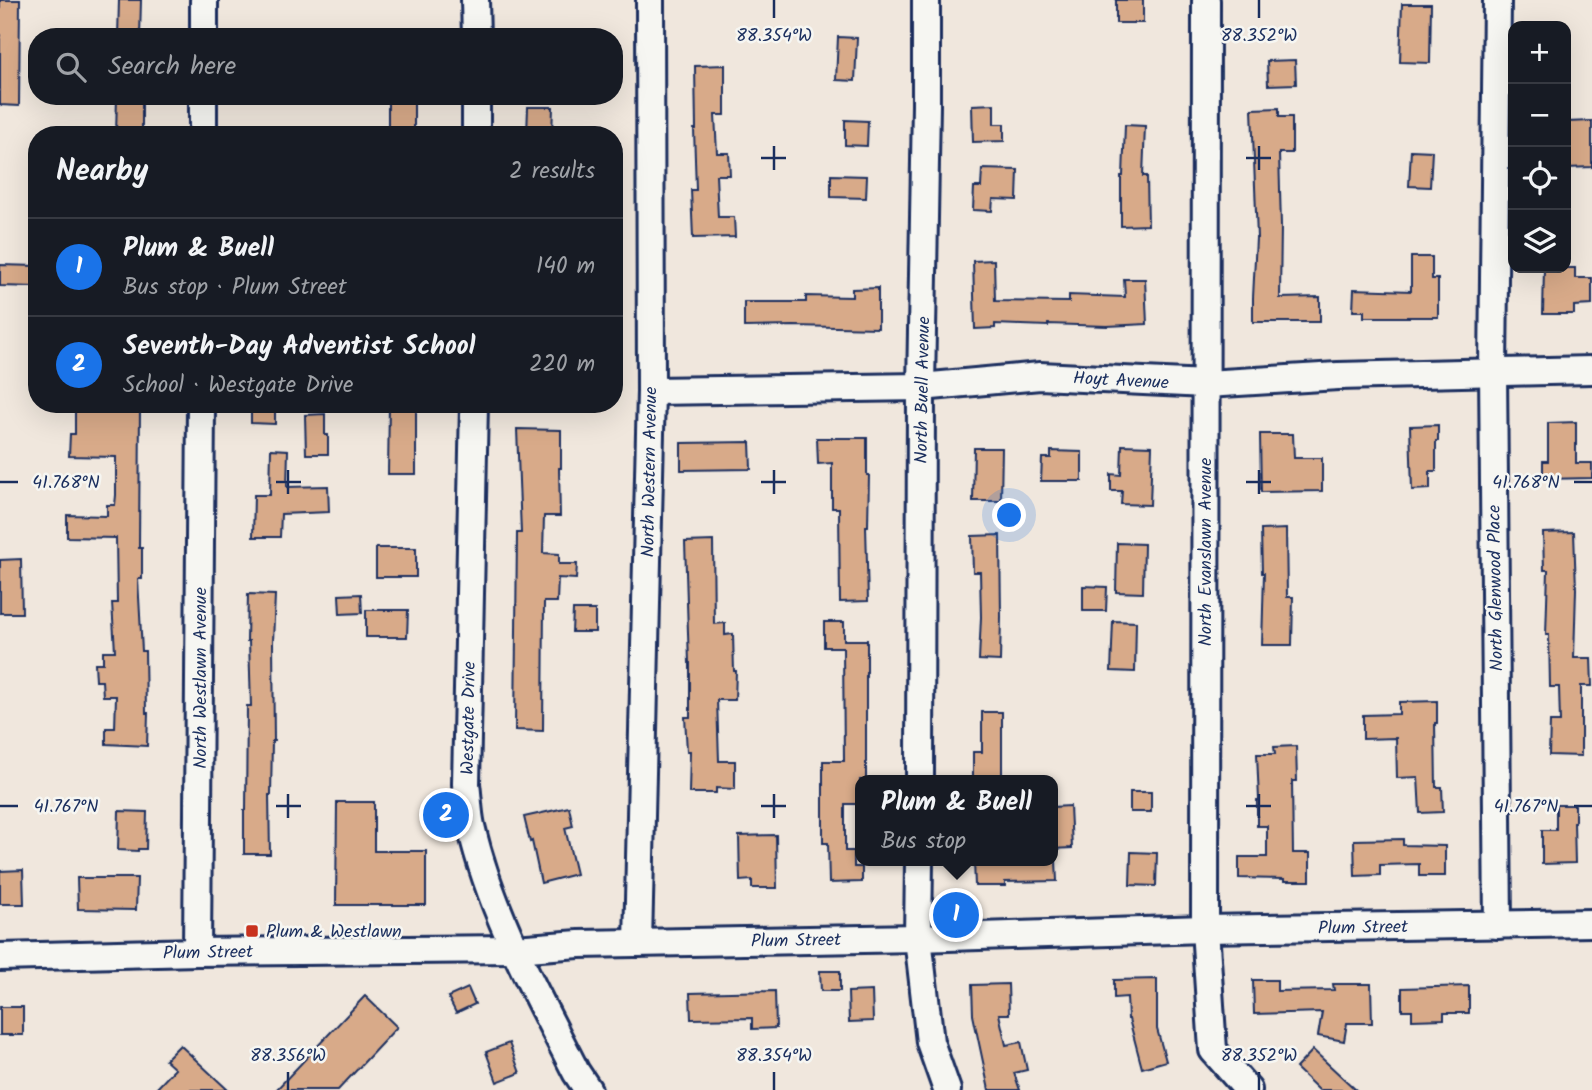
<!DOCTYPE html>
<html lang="en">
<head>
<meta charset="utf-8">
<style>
  :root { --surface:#171b24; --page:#20242c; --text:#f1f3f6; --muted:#9ea1a6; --line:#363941; --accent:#1a73e8 }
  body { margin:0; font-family:Kalam,sans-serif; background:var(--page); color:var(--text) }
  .controls { position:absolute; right:21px; top:21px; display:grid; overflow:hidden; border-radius:14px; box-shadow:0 7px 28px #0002 }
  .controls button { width:63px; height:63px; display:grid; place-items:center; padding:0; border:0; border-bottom:2px solid var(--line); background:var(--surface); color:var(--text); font:35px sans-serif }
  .you { position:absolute; left:1010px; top:516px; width:24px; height:24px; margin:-18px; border:5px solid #fff; border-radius:50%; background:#1a73e8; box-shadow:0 0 0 10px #1a73e833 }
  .badge { display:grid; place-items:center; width:46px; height:46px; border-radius:50%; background:var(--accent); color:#fff; font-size:23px; font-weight:700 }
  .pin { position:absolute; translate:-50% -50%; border:4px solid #fff; box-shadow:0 2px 7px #0006 }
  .popup { position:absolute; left:855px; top:775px; width:203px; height:91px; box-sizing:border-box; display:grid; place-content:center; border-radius:14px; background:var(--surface); filter:drop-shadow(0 2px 5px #0005); font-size:23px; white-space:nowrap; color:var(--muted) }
  .popup b { font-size:26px; color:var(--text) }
  .popup::after { content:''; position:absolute; left:50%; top:100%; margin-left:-14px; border:14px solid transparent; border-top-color:var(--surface) }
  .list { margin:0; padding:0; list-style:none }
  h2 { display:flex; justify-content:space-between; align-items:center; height:91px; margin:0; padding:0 28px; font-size:30px }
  h2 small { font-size:23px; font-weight:400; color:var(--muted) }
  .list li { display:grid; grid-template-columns:46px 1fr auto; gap:21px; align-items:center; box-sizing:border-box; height:98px; padding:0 28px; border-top:2px solid var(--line) }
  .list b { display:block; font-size:26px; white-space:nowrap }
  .list p { margin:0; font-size:23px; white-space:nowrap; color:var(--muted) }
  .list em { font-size:23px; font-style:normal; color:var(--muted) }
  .icon { flex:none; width:38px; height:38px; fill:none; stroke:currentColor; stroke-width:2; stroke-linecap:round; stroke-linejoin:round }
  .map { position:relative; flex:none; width:1592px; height:1090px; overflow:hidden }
  .search { position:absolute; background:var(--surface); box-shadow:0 7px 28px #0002; left:28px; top:28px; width:595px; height:77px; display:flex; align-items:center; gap:18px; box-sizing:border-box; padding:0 24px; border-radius:28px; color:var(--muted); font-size:26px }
  .panel { position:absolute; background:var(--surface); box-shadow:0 7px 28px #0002; left:28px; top:126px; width:595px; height:287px; border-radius:28px }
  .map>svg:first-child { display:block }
</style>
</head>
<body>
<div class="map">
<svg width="1592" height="1090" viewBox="0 0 1592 1090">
  <rect width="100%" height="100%" fill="#f0e7dd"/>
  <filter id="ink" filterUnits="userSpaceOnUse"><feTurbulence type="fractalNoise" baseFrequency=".0143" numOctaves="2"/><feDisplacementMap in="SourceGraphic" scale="14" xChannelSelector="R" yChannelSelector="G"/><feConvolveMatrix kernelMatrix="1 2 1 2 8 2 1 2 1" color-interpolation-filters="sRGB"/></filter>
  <g filter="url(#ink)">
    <g fill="#d8aa89" stroke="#1b2f5e" stroke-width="2">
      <path d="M0,0H20L19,106L0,105Z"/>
      <path d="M119,0H141L140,37H118Z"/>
      <rect x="1116" y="0" width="27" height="23"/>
      <path d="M1402,4H1431L1430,63L1400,62Z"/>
      <path d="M838,37L857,38L855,81L836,80Z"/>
      <path d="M1295,60L1296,84L1268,85L1267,61Z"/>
      <path d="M725,65V115H715L717,153H729L730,175H716L718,217H734L735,237L693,238L691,190H696L694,129H696L695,66Z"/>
      <path d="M117,96H142V135H116Z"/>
      <rect x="388" y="96" width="26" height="39"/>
      <path d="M994,104V124H1004V141L973,142L972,105Z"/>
      <path d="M528,107H553L552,135H527Z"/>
      <path d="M1279,108V117H1292V153H1279L1281,226L1280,298L1320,297V322H1253V298L1256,238H1257L1252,109Z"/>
      <path d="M845,120L868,121L867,146L845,145Z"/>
      <path d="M1592,121V167L1566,168V122Z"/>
      <path d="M1125,125L1145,126L1143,176H1147L1148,225L1121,226V176H1123Z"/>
      <path d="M1411,150L1432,151L1430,187L1409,186Z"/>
      <path d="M982,169L1018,170L1017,200L993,199L992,211L973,210L974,187H981Z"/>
      <path d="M831,175L867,176L866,198L831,197Z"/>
      <path d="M1411,257H1432V279H1438V317H1364V311H1353L1354,289L1411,291Z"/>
      <path d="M994,260L995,301L1069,302V295L1125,297L1124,279H1145L1147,324L1107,326L1048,324V326L995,324V328L975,329L973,261Z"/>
      <path d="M0,265L37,266V287L0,286Z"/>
      <path d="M1544,268H1575V278H1592V305L1574,306V314H1543Z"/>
      <path d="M878,288V328L794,326L744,327V302H806V296L852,297V289Z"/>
      <path d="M116,404H140L139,548H142V579H138L142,651H145L146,713H148L147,746L106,744V728H115L116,696H103L102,681H96L95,663H103V651H115L112,603H117L116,538L67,537V515L107,516V505H115L116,495V457L69,456L70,434H75V408L116,409Z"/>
      <path d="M251,404H275V424L251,423Z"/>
      <path d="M389,404H416V474H388Z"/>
      <path d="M325,414V435H328V454H306L305,415Z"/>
      <path d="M1576,422V463H1592V478L1543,479V461H1548V423Z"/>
      <path d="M1438,425V441H1436V471H1430V489L1412,490L1410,426Z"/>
      <path d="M517,429L561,430V468H559L560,516H544L543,553L559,554V564H577L576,579L558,578L557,602H544L543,731L515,730L517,533H521Z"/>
      <path d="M1260,434H1293L1294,458H1322V491L1261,492Z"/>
      <path d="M817,438H867V475H869L868,526H866L868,601L840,602L839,508H832V463L818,464Z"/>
      <path d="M750,442L751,469L681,470V443Z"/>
      <path d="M1122,445L1152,446L1150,505L1121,504L1122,491H1111V474L1121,475Z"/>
      <path d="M974,448H1002L1001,501H973Z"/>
      <path d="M271,449L288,450L287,487L328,486L329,512L281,514L280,537H253L254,495H270Z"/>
      <path d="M1051,451L1082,452V481H1041L1042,458H1051Z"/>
      <path d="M1286,529L1287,597H1293L1292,645H1262L1264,573H1262L1261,530Z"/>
      <path d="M1574,532L1576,589L1574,658H1591L1592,686H1581V756L1549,755L1550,722H1560L1559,687H1550L1549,635H1546L1548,570H1544L1543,533Z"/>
      <path d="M1000,535L1001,617L1000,661L979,660L981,617L980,572H973L972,536Z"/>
      <path d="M713,541L714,624L725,623V635L733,634L734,671H736L735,700H717L719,761H735V789L716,788V793H689L690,751H687L685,717H690V663H689L685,542Z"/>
      <path d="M1117,543L1144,544L1143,593L1116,592Z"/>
      <rect x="376" y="548" width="40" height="29"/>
      <path d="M21,559L22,613H0V560Z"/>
      <path d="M1083,586L1107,587L1106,611H1083Z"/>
      <path d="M248,594L275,595L273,642L274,741H272L271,795H269L270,854H244V810H246L247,706H251L249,641H247Z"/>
      <path d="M361,594L362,613L340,614L339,595Z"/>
      <path d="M366,610H408L407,637H366Z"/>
      <path d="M573,610H595V632H572Z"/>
      <path d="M1113,621L1136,622L1135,672L1111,671Z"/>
      <path d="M824,622H844V640H867V672H866V780H860V804H845V851H854V867H862V882L829,883L828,843H823V761H844L843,647H824Z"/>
      <path d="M1437,701V723H1435L1436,787H1442L1443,812L1420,813L1418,777L1397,778L1396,738L1363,739V715L1399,714V702Z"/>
      <path d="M982,712H1002V780H973V752H982Z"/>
      <path d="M1296,746L1297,781H1292L1293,853H1310V881H1284V879L1239,878V857H1267V826H1257V800H1259L1257,754H1275L1274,747Z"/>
      <rect x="1130" y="792" width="21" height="20"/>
      <path d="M337,802H374V851H426V905H336Z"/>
      <path d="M1556,805H1575V822H1574L1575,863L1542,864V830H1556Z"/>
      <path d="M1070,806L1072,848L1052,849V807Z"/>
      <path d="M569,807L573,826L565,828L576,874L541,883L532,841L530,842L524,817Z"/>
      <path d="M119,811L147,812L146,849H138V851L118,850Z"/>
      <path d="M776,835L777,888H752V880L740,881L739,836Z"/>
      <path d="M1403,839V845L1445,846V876H1419V864L1380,865V875L1355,876L1354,840Z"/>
      <path d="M1131,852L1157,853L1156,886L1130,885Z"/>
      <path d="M974,861H1056L1057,881L1005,882V886H975Z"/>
      <path d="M23,870L24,904H0V871Z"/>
      <path d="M77,878H137L136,910L78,909Z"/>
      <path d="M820,971H840V991H821Z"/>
      <path d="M1157,979V1029L1166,1061L1142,1068L1129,1019H1128L1127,997L1114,998V980Z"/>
      <path d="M1253,980H1277V991L1334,990L1333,984H1371L1372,1023H1347L1344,1041L1318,1036L1322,1012L1254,1014Z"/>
      <path d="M1008,984L1009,1014H999L1006,1045L1021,1042L1027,1070L1014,1073L1020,1090H989L973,1015L972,985Z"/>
      <path d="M1469,986V1013H1444V1019L1412,1020V1010H1402V988Z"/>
      <path d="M468,988L475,1004L456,1013L448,997Z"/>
      <path d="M775,991L776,1028L752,1029V1018L691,1019L690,993Z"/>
      <path d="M872,991L873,1021L849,1022L848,992Z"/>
      <path d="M365,996L397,1027L338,1090H276Z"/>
      <rect x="0" y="1007" width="23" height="28"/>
      <path d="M509,1043L520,1073L497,1082L486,1052Z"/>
      <path d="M180,1045L228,1090H155L175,1069L165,1060Z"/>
      <path d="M1313,1050L1356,1090H1319L1296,1068Z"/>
    </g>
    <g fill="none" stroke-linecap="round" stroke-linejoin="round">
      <defs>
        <g id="minor">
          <path d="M475,0L476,37"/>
          <path d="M1206,0L1205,929L1213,1050L1248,1090"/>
          <path d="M1497,0L1493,371L1498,925"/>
          <path d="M204,37V0"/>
          <path d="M476,96V135"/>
          <path d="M203,135V96"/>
          <path d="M651,391L921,387L1040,376L1206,384L1338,376L1592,370"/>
          <path d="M474,404L466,784C468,798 468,813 471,826C491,913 536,993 576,1072L588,1090"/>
          <path d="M920,780L921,387L926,105V0"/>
          <path d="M919,861L918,938L930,1042L947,1090"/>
          <path d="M638,943L651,391L650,0"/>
          <path d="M197,952L201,404"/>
          <path d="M0,957L197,952L515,949L579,944L918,938L1205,929L1592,923"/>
        </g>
      </defs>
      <use href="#minor" stroke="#1b2f5e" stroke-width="32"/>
      <use href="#minor" stroke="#f6f6f2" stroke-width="26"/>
    </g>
  </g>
  <path fill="none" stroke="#1b2f5e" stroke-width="2.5" d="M774,0V18M1259,0V18M774,146V170M1259,146V170M761,158H786M1246,158H1271M288,470V494M774,470V494M1259,470V494M0,482H18M276,482H301M761,482H786M1246,482H1271M1574,482H1592M288,794V818M774,794V818M1259,794V818M0,806H18M276,806H301M761,806H786M1246,806H1271M1574,806H1592M288,1072V1090M774,1072V1090M1259,1072V1090"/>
  <rect fill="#c8321e" stroke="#f6f6f2" stroke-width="2.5" x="245" y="924" width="14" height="14" rx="3.5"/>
  <g text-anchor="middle" stroke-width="5" stroke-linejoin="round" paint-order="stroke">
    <g font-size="18" fill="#1b2f5e" stroke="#f6f6f2">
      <text transform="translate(1121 380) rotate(3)" y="6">Hoyt Avenue</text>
      <text transform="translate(922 390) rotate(-89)" y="6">North Buell Avenue</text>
      <text transform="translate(649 472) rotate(-89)" y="6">North Western Avenue</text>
      <text transform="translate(1205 552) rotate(-90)" y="6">North Evanslawn Avenue</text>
      <text transform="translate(1495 588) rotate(-91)" y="6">North Glenwood Place</text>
      <text transform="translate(200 678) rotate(-90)" y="6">North Westlawn Avenue</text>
      <text transform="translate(468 718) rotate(-89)" y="6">Westgate Drive</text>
      <text transform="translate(1363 927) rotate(-1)" y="6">Plum Street</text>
      <text transform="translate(796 940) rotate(-1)" y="6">Plum Street</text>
      <text transform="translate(208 952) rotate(-1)" y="6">Plum Street</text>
    </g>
    <g font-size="18" fill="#1b2f5e" stroke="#f6f6f2" text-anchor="start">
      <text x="266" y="937">Plum &amp; Westlawn</text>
    </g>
  </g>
  <g font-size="18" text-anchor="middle" fill="#1b2f5e" stroke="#f6f6f2" stroke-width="5" stroke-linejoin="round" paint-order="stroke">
    <text x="774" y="41">88.354°W</text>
    <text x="1259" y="41">88.352°W</text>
    <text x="66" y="488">41.768°N</text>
    <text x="1526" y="488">41.768°N</text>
    <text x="66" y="812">41.767°N</text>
    <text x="1526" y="812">41.767°N</text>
    <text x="288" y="1061">88.356°W</text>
    <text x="774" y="1061">88.354°W</text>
    <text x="1259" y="1061">88.352°W</text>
  </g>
</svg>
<div class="controls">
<button>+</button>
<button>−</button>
<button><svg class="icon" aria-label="locate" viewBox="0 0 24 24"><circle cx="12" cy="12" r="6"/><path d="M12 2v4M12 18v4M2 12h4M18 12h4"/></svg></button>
<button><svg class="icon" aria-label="layers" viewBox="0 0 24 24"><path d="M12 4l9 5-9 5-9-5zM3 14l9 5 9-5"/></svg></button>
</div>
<div class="you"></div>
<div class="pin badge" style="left:956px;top:915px">1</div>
<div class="popup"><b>Plum &amp; Buell</b>Bus stop</div>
<div class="pin badge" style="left:446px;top:815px">2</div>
<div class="search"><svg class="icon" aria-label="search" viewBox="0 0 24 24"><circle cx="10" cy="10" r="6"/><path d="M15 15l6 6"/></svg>Search here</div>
<section class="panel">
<h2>Nearby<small>2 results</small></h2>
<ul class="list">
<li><span class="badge">1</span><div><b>Plum &amp; Buell</b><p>Bus stop · Plum Street</p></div><em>140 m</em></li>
<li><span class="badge">2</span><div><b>Seventh-Day Adventist School</b><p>School · Westgate Drive</p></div><em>220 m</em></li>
</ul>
</section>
</div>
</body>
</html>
